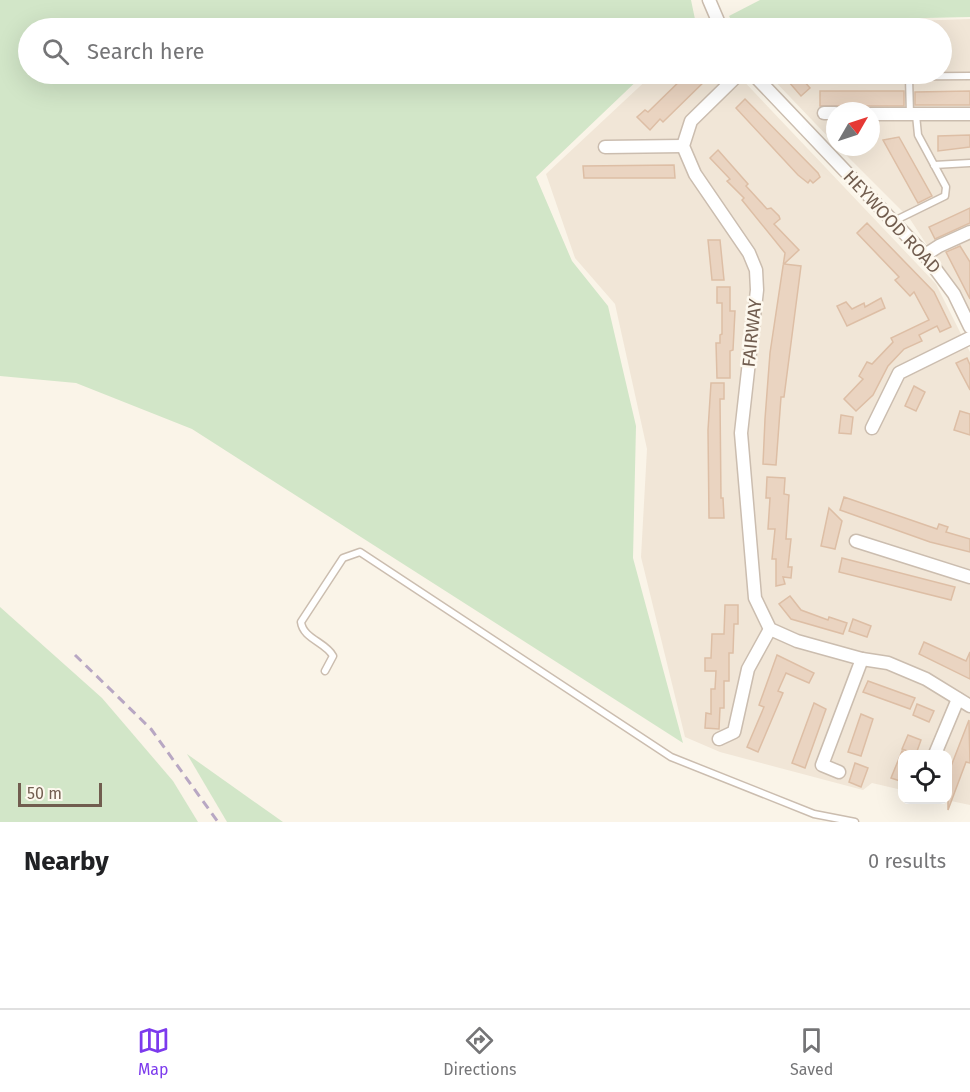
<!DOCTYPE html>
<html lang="en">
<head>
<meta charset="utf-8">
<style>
  :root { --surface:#fff; --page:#f6f6f6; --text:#202124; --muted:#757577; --line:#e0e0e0; --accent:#7c3aed }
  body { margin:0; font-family:"Fira Sans",sans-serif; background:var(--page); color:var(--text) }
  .controls { position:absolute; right:18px; bottom:18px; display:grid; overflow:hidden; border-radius:12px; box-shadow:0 6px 24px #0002 }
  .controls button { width:54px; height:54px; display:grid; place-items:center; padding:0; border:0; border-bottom:2px solid var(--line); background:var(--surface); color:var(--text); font:30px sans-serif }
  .compass { position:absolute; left:826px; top:102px; width:54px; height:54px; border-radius:50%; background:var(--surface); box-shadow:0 6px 24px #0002; rotate:51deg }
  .scale { position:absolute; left:18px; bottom:15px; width:84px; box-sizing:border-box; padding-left:6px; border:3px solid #715d4f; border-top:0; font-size:16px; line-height:21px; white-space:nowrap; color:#715d4f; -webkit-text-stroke:4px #fdf8ee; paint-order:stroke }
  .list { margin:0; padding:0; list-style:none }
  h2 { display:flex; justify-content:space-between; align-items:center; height:78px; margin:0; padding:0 24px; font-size:26px }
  h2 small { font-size:20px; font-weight:400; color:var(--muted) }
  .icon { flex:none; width:33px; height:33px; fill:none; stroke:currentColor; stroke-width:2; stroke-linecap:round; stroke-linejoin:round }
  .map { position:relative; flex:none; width:970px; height:822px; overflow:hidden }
  .search { position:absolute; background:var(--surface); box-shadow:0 6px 24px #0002; left:18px; right:18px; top:18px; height:66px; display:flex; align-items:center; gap:15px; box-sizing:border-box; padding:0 21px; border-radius:33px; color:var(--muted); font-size:22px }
  .sheet { height:186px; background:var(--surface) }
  nav { display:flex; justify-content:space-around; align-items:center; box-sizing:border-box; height:84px; border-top:2px solid var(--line); background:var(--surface); font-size:16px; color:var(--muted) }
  nav a { display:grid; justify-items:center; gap:3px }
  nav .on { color:var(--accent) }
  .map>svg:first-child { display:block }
</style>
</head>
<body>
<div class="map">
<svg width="970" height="822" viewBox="0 0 970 822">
  <rect width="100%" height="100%" fill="#faf4e8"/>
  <g fill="#f1e6d7">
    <path d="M970,19V311L910,219L838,147H871V111H835V144L768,74H942V28H791V25Z"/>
    <path d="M653,74H737L936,284L970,352V805L946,800L948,754H902V790L872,783L863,790L720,752L685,737L641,557L647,449L615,304L575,258L546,174Z"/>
  </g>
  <g fill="#d2e6c8">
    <path d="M0,0H691L696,24L690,28H28V74H644L536,177L572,261L608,306L636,426L633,558L683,743L192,429L76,383L0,376Z"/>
    <path d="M760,0H970V17L789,21L788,28H735L729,16Z"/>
    <path d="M0,607L102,698L173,781L198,822H0Z"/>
    <path d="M187,754L283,822H227Z"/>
  </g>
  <g fill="#ead4c1" stroke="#ddbea5" stroke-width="1.5">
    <path d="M687,74H712L663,122L660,119L650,130L637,117L645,110L648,112Z"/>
    <path d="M782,74H798L810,88L801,96Z"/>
    <rect x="820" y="91" width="84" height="15"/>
    <path d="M970,91V105H915V92Z"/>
    <path d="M745,99L818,173L820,177L813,183L810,180L808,183L798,175L736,108Z"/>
    <path d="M970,135V147L938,151V136Z"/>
    <path d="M899,137L932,196L918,203L883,140Z"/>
    <path d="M718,150L748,184L746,186L767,209L771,208L779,216L780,219L774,224L799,250L784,264L801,266L784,397H781L776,465L763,464L765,419L770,353L785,253L742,200L744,198L727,181L730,179L710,158Z"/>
    <path d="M674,165L675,178H584L583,166Z"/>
    <path d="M970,208V223L935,239L929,227Z"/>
    <path d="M867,223L934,292L951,327L940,332L937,326L919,335L922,341L904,349L888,366L873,395L856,411L844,399L863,379L859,376L867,362L872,364L893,342L891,338L929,320L914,292L910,296L895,280L899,277L857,233Z"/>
    <path d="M708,240H720L724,280H712Z"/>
    <path d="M960,246L970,262V299L946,252Z"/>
    <path d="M717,287H730V311H735L733,350L730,351V378H717L716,343H720V335L722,334V303H717Z"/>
    <path d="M881,298L885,308L847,326L837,306L846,302L852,309L864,303L865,307Z"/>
    <path d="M967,358L970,365V390L956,363Z"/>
    <path d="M711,383H724V399H720L721,498H723L724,518H709L708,430Z"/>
    <path d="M914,386L925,392L916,411L905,406Z"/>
    <path d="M960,411L970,414V435L954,430Z"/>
    <path d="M841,415L853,417L851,434L839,433Z"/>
    <path d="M767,477L785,478L784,494L789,495L786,539H791L788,567H792L791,578L783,577L785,584L776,586V559H772L775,529H768L770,498H766Z"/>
    <path d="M844,497L937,529L939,524L948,527L946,532L970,539V552L930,542L840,510Z"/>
    <path d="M829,508L842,521L835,549L821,546Z"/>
    <path d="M842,558L955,587L951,600L839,572Z"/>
    <path d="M790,596L801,610L828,620L829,617L847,623L843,634L791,619L779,604Z"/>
    <path d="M725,605H738V624H734L733,653H729V681H724V708H720L719,729L705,728L706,713L711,714V689H715L716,671H705V658H711L712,634H724Z"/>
    <path d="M853,619L871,626L867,637L849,631Z"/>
    <path d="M924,642L966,661L970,652V679L919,654Z"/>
    <path d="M777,655L814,673L809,683L786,673L778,691L783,693L758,752L747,747L764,707L759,705Z"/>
    <path d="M868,681L915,698L910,709L863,692Z"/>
    <path d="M814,703L826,709L805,768L792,763Z"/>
    <path d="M917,704L934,711L929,722L913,715Z"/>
    <path d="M861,714L873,719L861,756L848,752Z"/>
    <path d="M969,720L970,763L966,762L948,810V774Z"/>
    <path d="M908,735L921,740L916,754L902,749Z"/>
    <path d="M902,751H903V782L891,778Z"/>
    <path d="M855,763L868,768L861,787L849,782Z"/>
  </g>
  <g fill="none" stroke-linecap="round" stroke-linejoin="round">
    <defs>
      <g id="service">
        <path d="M827,77L970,76"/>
        <path d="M909,77L910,115"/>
        <path d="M934,165L970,163"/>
        <path d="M894,221L945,196L946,187L918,135L916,115"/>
        <path d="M325,671L333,656C326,642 303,639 301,622L343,558L360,552L671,757L814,814L855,822"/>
      </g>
      <g id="minor">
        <path d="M709,0L721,28"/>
        <path d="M739,74L691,121L683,146L695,174L749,253L756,270L757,290L741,433L755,598L770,629L797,641L862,659L888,663L926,679L970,706"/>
        <path d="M753,74L925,255L954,294L970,327"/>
        <path d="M824,113H835"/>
        <path d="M871,114H970"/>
        <path d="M605,147L683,146"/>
        <path d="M925,255L939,246L970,232"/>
        <path d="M872,428L899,373L970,338"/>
        <path d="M856,541L970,577"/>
        <path d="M719,739L734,732L748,669L770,629"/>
        <path d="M935,754L958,699"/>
        <path d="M839,772L822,765L862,659"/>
      </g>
    </defs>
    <use href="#service" stroke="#cbbdaf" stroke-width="9"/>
    <use href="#minor" stroke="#cbbdaf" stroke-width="15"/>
    <use href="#service" stroke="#fff" stroke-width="6"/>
    <use href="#minor" stroke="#fff" stroke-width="12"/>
    <path stroke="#b8a7c3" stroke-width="3" stroke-dasharray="9 6" stroke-linecap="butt" d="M75,655L151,729L218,822"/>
  </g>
  <g text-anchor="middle" stroke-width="5" stroke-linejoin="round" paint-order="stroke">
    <g font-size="18" fill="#715d4f" stroke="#fdf8ee">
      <text transform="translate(892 222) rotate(47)" y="6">HEYWOOD ROAD</text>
      <text transform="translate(752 333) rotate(-84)" y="6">FAIRWAY</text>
    </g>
  </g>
</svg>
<div class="controls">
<button><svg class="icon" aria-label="locate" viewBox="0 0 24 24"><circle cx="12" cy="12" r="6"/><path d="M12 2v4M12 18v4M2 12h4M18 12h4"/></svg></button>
</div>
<svg class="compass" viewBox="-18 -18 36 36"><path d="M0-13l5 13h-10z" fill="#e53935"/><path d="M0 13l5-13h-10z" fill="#757577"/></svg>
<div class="scale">50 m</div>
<div class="search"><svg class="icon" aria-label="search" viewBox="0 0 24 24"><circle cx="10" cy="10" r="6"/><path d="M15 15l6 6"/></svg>Search here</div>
</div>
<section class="sheet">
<h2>Nearby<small>0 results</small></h2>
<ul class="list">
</ul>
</section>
<nav>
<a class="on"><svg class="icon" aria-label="map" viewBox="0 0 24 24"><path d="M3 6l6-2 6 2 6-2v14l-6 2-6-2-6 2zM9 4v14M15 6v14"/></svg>Map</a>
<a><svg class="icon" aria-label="directions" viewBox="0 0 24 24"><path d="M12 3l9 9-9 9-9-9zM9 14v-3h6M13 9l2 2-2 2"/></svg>Directions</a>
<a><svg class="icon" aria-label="saved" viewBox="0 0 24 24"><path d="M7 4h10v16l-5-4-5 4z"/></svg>Saved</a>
</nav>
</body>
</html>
